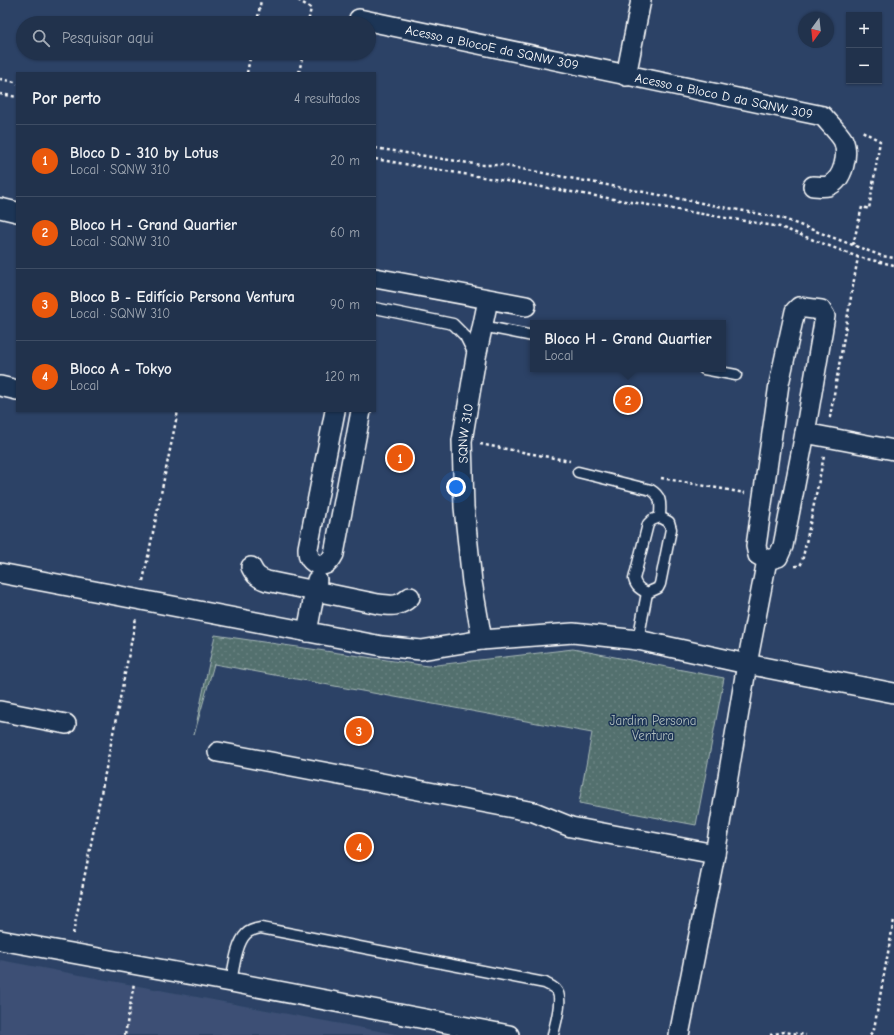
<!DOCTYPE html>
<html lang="pt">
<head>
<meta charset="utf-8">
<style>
  :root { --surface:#21324c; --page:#2d3e56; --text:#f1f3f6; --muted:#a2aab5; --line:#3e4d64; --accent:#ea580c }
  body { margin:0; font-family:"Comic Neue",sans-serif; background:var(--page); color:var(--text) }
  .controls { position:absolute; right:12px; top:12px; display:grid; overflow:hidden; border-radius:0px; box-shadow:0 1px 3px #0004 }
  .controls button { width:36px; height:36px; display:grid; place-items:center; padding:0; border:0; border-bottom:1px solid var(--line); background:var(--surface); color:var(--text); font:20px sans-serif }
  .compass { position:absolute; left:798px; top:12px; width:36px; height:36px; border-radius:50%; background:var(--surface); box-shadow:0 1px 3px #0004; rotate:195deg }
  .you { position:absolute; left:456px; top:487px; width:14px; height:14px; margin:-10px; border:3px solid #fff; border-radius:50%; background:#1a73e8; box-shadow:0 0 0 6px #1a73e833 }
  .badge { display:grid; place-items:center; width:26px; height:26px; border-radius:50%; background:var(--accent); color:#fff; font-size:13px; font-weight:700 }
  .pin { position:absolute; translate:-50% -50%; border:2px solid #fff; box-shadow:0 1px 4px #0006 }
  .popup { position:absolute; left:530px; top:320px; width:196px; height:52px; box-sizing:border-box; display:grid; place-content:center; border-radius:0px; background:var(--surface); filter:drop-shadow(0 1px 3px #0005); font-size:13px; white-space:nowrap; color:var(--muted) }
  .popup b { font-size:15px; color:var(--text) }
  .popup::after { content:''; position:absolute; left:50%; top:100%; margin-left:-8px; border:8px solid transparent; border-top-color:var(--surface) }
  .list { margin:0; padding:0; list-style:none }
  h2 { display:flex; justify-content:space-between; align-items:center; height:52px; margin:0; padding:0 16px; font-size:17px }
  h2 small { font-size:13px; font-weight:400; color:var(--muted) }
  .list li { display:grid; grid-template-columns:26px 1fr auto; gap:12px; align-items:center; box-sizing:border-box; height:72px; padding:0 16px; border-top:1px solid var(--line) }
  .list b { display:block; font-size:15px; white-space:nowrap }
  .list p { margin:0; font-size:13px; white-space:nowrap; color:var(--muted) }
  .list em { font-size:13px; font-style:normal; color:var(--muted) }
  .icon { flex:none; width:22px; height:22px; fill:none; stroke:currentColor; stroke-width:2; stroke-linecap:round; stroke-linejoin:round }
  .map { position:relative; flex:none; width:894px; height:1035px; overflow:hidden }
  .search { position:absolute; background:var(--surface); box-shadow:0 1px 3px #0004; left:16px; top:16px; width:360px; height:44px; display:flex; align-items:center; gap:10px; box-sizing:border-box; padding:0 14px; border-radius:22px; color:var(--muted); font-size:15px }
  .panel { position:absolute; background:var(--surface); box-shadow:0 1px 3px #0004; left:16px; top:72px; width:360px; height:340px; border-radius:0px }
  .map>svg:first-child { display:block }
</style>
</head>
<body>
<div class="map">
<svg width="894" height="1035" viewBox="0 0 894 1035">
  <defs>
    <pattern id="park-dots" width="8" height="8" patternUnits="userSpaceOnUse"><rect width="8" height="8" fill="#52706e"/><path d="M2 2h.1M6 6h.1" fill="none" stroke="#6c8584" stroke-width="1.8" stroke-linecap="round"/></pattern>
  </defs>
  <rect width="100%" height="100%" fill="#2c4266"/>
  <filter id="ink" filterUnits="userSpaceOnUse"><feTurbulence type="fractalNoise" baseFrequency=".025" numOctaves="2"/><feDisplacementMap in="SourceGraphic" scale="8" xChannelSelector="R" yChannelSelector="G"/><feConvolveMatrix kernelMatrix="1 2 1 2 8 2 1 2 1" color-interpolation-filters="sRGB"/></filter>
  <g filter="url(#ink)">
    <path fill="#3c5074" d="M0,960L400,1035H0Z"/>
    <path fill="url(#park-dots)" stroke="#a8b8b6" d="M215,635L428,666L573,649L724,678L696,825L579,803L592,733L214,664L194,735Z"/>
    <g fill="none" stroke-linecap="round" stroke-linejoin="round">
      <defs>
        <g id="lane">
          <path d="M375,308L453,324L465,336L475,356"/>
          <path d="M482,326L533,336"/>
          <path d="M704,369L736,375"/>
          <path d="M578,472L651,490C663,497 660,506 660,517"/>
          <path d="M660,517L669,522L671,529L660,584L658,588L647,593C640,589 636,587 634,579L648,524L652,520Z"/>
          <path d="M638,640L647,593"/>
          <path d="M231,982C234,968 236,944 246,934C250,930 255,929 261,928L545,983C548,985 554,987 556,990C564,998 555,1024 553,1035"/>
        </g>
        <g id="street">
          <path id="s1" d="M359,19L823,116C828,122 839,133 843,140C849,153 844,180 828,186C824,187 817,186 813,186"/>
          <path d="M626,76L641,0"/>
          <path d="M0,208L17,212"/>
          <path d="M375,278L526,306"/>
          <path d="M799,307L821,310L825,316L805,433L783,546L778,557L767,560L758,555L756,546L779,384L795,311Z"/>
          <path d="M0,386L17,390"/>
          <path d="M335,411L308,548C308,551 308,554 309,557C312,563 320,567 326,564C330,562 332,558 334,554L361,411"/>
          <path d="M805,433L894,450"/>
          <path d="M251,567C255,575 258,578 267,581L378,604C392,606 399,607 410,597"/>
          <path d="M0,573L382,646L421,650L482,640L573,633L638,640L747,664L894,693"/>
          <path d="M307,632L317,580"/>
          <path id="s2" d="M482,640L472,582L464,507L462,441L476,357L488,300"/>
          <path d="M0,711L66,724"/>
          <path d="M218,752L534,812L571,827L715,854"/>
          <path d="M0,940L231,982L509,1035"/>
          <path d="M679,1035L715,854L747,664L767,560"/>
        </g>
      </defs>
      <use href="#lane" stroke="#fff" stroke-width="13"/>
      <use href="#street" stroke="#fff" stroke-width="22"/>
      <g stroke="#fff" stroke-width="2.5" stroke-dasharray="3 3" stroke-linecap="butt">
        <path d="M298,0L311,8L308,23"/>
        <path d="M257,23L261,0"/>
        <path d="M247,73L251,53"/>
        <path d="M299,73L303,53"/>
        <path d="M0,79L15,82L17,84"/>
        <path d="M0,94L17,97"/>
        <path d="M375,148L481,165H501L781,218L882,256L894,258"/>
        <path d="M375,159L780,227L858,257L894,265"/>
        <path d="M853,245L862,207L869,209L880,141L862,131"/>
        <path d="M831,417H830L858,257"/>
        <path d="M480,444L570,461"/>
        <path d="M661,478L745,493"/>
        <path d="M795,566H800L802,562L824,456"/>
        <path d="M143,581L178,411"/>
        <path d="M73,934L136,618"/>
        <path d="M125,1035L134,983"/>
        <path d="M770,1035L784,1032L806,1035"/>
        <path d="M870,1035L874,1029L894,920"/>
      </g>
      <use href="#lane" stroke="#1d3557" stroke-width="10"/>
      <use href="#street" stroke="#1d3557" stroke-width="19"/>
    </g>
  </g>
  <g text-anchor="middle" stroke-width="3" stroke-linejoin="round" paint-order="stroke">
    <g font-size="13" fill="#fff" stroke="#1d3557">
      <text dy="5" stroke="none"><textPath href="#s1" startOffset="136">Acesso a BlocoE da SQNW 309</textPath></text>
      <text dy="5" stroke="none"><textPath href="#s1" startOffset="373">Acesso a Bloco D da SQNW 309</textPath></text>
      <text dy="5" stroke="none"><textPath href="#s2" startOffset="208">SQNW 310</textPath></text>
    </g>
    <g font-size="13" fill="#b1bfbe" stroke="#1d3557">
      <text x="653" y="725">Jardim Persona<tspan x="653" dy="15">Ventura</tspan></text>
    </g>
  </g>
</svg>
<div class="controls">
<button>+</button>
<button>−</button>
</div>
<svg class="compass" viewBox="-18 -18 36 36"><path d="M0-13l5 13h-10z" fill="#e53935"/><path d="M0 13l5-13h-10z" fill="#a2aab5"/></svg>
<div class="you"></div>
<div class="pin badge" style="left:400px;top:458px">1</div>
<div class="pin badge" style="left:628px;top:400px">2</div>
<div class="popup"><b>Bloco H - Grand Quartier</b>Local</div>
<div class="pin badge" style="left:359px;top:731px">3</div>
<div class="pin badge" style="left:359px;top:847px">4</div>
<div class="search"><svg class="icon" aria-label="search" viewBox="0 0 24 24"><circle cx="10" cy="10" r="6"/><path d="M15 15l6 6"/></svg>Pesquisar aqui</div>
<section class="panel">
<h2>Por perto<small>4 resultados</small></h2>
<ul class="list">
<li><span class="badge">1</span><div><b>Bloco D - 310 by Lotus</b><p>Local · SQNW 310</p></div><em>20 m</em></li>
<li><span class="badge">2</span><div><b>Bloco H - Grand Quartier</b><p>Local · SQNW 310</p></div><em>60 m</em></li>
<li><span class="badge">3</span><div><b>Bloco B - Edifício Persona Ventura</b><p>Local · SQNW 310</p></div><em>90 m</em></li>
<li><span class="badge">4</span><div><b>Bloco A - Tokyo</b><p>Local</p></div><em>120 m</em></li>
</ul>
</section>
</div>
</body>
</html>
